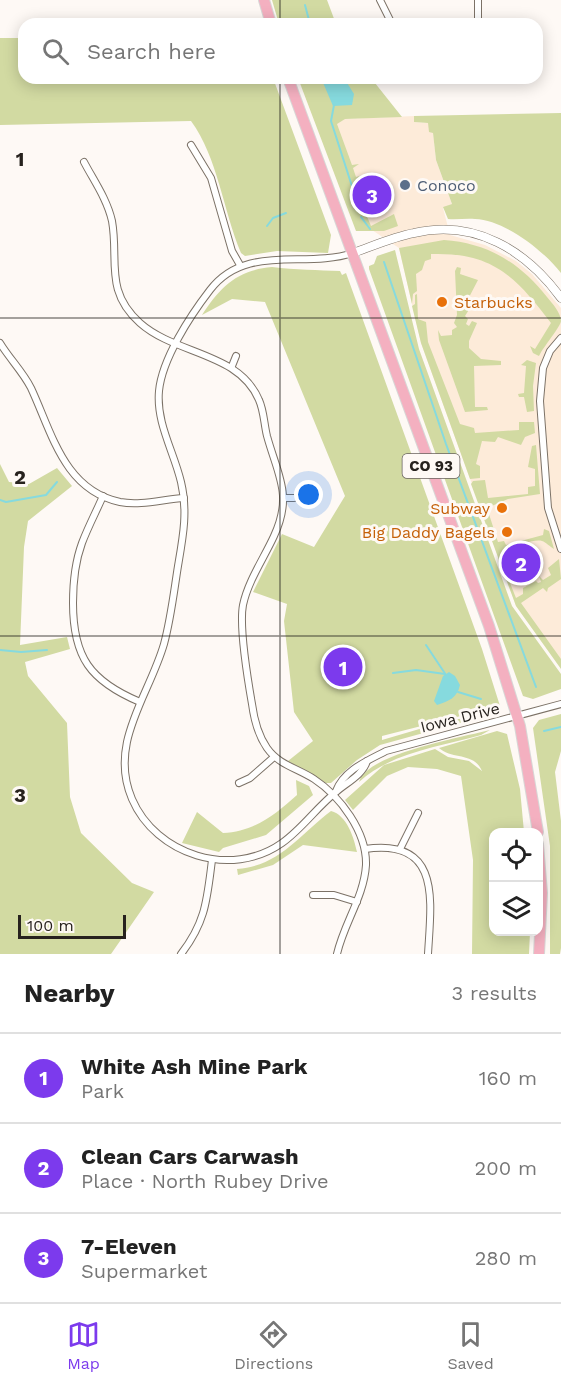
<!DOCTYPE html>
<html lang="en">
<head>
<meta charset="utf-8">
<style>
  :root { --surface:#fff; --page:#f6f6f6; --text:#222; --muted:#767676; --line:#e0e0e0; --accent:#7c3aed }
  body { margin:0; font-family:"Work Sans",sans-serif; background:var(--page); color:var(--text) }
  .controls { position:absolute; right:18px; bottom:18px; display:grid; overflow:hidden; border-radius:12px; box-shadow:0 3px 15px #0003 }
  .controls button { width:54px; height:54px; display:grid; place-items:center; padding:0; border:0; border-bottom:2px solid var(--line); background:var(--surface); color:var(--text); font:30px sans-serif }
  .scale { position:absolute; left:18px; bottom:15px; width:108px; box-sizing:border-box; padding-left:6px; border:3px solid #27221e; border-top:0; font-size:16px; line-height:21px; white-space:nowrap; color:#27221e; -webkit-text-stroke:4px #fef9f5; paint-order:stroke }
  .you { position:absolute; left:309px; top:495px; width:21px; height:21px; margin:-15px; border:4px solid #fff; border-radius:50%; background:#1a73e8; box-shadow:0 0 0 9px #1a73e833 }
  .badge { display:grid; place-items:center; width:39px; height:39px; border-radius:50%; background:var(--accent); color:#fff; font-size:20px; font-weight:700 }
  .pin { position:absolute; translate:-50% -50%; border:3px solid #fff; box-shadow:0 2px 6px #0006 }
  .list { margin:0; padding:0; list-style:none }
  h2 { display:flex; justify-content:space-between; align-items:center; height:78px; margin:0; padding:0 24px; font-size:26px }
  h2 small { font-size:20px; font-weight:400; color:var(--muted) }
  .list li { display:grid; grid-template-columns:39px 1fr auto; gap:18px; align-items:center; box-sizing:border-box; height:90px; padding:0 24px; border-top:2px solid var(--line) }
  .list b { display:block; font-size:22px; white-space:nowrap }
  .list p { margin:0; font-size:20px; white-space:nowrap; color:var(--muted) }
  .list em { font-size:20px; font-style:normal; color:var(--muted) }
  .icon { flex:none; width:33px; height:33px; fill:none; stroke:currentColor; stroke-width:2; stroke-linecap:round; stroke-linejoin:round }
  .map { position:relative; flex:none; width:561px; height:954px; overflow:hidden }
  .search { position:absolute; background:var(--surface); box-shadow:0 3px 15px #0003; left:18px; right:18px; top:18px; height:66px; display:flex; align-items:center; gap:15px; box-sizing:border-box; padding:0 21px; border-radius:18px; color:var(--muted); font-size:22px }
  .sheet { height:348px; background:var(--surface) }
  nav { display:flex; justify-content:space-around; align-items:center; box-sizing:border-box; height:84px; border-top:2px solid var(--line); background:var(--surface); font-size:16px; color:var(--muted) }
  nav a { display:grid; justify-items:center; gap:3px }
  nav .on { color:var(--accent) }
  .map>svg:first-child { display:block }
</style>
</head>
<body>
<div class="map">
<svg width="561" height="954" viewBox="0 0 561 954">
  <rect width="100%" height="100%" fill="#fef9f5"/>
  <path fill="#fdebd9" d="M414,116V122L429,123L433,132L436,160L452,204L443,208L450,235L485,245L516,261L532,274L561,308V668L516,606L421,343L399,248L372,230L333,126L344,119Z"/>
  <g fill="#d2daa2">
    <path d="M272,0H327L336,24H279Z"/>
    <path d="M0,38H24V78H273L331,235L328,253L277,251L245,256L241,253C223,210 218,158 191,121L0,125Z"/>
    <path d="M298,78H371L402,117L345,119L337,124L352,165L359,164L353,168L356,177L363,175L366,180L374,177L376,181L361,188L367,204L364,209L371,226L394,214L398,226L384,231H356Z"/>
    <path d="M561,113V273C544,251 505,220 475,219C466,218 457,220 448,219L443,207L452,204L436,160L433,133L429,132L428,123L414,122V116Z"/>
    <path d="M444,240C488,243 520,263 547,297C552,303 561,313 561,321C561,326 543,347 539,356L533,353L530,346L535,349L551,323C516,277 493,252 431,254V259L425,261L422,270L416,274L417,291L413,294L412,304L399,248Z"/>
    <path d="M395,250L419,349L512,606L561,674V689L533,699L523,696L369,269V266L374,264L377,256Z"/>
    <path d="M272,267C295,270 319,270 340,271L342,275L346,273L482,649L500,706L382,736V740L450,720L485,716L380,745L357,760L331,783H326L288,761L313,741L294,712L284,621L287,604L253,592L282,534L314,547L345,496L265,302L232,299L202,315C220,287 237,270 272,267Z"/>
    <path d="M457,267L461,268L460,274L478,280L465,305L470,308L465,316L468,319L466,324L469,326L472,321L477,323L469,341V348L481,359L501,361V365L474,366L475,407H487L488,410L465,412L439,340L438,330L441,336L452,335V330L457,327L454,323L457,315L455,271Z"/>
    <path d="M417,294L418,319L426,322L428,342L460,424L474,428L475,433L519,430V422H534L535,433L525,437L521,445L498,437L495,442L482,441L476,464L480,466V478L470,479L421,343L412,306L415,304V295Z"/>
    <path d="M527,360L536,363L533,386L534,411L527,412L524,397H519L518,394L524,393L526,366L521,365Z"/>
    <path d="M536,445L540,494L508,499L487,508L498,542L504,541L506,545L543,535L544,529L549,531L554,549C550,547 546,542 542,541C533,538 503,550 500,558L516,598L523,594V588L536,581L538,583L541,582L539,576L543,580L551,575L548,568L559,559L561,579L548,588L547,592L543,588L521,603L561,659V669L516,606L471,484L473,481L485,480L488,498L528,494V487L535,486V469L528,467L532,446Z"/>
    <path d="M0,464L9,482L29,484L57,468L72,486L28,521L24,547L20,645L67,637L70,649L25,662L28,676L67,723L70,797L81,833L132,883L154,892L111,954H0Z"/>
    <path d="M561,714V751L555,772L561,821V948L560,954H550V846L533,728L539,720Z"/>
    <path d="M490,730L481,735C439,747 392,752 359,782C366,754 463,737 490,730Z"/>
    <path d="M497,731L507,734L520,789L524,832H494V932H530L529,954H472L473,860L461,776L437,769L408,767L387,776L353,810L345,800L384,765L435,749L448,757L469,761L482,771C474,752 453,760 439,748Z"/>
    <path d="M296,780L309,786L313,795L266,835L223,848L219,852L182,843L197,812L223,833C253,832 275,815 297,795Z"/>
    <path d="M331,811C347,815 354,838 357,852L303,845L273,865L238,875L237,869C280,866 300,834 331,811Z"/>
  </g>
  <g fill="#86dade">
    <path d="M321,78H344L354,94L352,105L333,106Z"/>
    <path d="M449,672L455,676L460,685C457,698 449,701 437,705L434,701L443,676Z"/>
  </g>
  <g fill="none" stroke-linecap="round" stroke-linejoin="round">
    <g stroke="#86dade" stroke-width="2">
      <path d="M305,5L310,24"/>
      <path d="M334,105L331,121L359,208"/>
      <path d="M361,217L370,229"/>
      <path d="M267,226L273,218L286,213"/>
      <path d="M384,262L446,444L536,687"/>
      <path d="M0,500L6,502L46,495L57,482"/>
      <path d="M426,645L446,675"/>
      <path d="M0,650L21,652L47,650"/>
      <path d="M393,673L416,670L445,674"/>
      <path d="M458,692L481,699"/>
      <path d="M544,731L561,727"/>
    </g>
    <defs>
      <g id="minor">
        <path d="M380,0L392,24"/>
        <path d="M478,0V24"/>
        <path d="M191,145L211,178L232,251L240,265"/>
        <path d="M84,162C94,181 107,199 112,221C119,260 104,291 140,323C176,355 239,352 259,400C264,411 264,424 267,436C278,476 293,495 274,536C264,558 248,581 243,605C239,626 248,681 252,704C254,719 258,735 267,748C279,765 297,768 314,779C340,796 367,832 366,865C364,897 344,923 337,954"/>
        <path d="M353,253C304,269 246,243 210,290C190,316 162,359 159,391C156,423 174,452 181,482C188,511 183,537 178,566C174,591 171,618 164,644C149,696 108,743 132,799C156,855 231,879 282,843C302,829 317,807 336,792C346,783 363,775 367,761"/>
        <path d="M561,338L550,351L543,368L540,401L548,508L561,549"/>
        <path d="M0,343C9,358 23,372 31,388C52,433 64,490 120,502C141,506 164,499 184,498"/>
        <path d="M232,366L236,356"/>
        <path d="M103,496C96,512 88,527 82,543C75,562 73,582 73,603C73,657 90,681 140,702"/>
        <path d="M284,498H294"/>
        <path d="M239,783L250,778L274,757"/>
        <path d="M336,791C344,770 367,761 386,751L561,704"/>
        <path d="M365,849C442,838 431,901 428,954"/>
        <path d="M400,849L418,813"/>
        <path d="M313,895H334L357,902"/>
        <path d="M181,954C206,922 207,899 212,860"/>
      </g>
      <path id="tertiary" d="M353,253C373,246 393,237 414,233C475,219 526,250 561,298"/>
      <g id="trunk">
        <path d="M264,0L271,24"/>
        <path d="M288,78L489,626L520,726L538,832"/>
        <path d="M538,844L542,893L539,954"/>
      </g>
    </defs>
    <use href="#minor" stroke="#7c7267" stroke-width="8"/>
    <use href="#tertiary" stroke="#7c7267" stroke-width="9"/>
    <use href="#trunk" stroke="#d8d7d6" stroke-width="12"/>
    <use href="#minor" stroke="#fff" stroke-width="6"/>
    <use href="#tertiary" stroke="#fff" stroke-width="8"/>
    <use href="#trunk" stroke="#f4b0c0" stroke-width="10"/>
  </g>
  <path fill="none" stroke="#27221e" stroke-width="1.5" stroke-opacity="0.55" d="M280,0V24M280,78V954M0,318H561M0,636H561"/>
  <circle fill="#5c6f8a" stroke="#fef9f5" stroke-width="2" cx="405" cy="185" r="6"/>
  <g fill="#e8710a" stroke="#fef9f5" stroke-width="2">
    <circle cx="442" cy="302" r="6"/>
    <circle cx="502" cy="508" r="6"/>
    <circle cx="507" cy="532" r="6"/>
  </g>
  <g text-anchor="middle" stroke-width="6" stroke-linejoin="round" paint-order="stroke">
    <rect fill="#fef9f5" stroke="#68625e" stroke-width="1.5" x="402.5" y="454" width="57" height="24" rx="4.5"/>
    <g font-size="15" font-weight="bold" fill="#27221e">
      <text x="431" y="471">CO 93</text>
    </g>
    <g font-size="16" fill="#4e5e75" stroke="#fef9f5" text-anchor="start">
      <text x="417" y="191">Conoco</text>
    </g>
    <g font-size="16" fill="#c56008" stroke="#fef9f5" text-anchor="end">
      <text x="454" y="308" text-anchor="start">Starbucks</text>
      <text x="490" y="514">Subway</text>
      <text x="495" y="538">Big Daddy Bagels</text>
    </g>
    <g font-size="16" fill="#27221e" stroke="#fef9f5">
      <text transform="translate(460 717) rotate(-14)" y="6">Iowa Drive</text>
    </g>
  </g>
  <g font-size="20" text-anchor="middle" font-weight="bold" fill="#27221e" stroke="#fef9f5" stroke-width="6" stroke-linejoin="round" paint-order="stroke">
    <text x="20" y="166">1</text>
    <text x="20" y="484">2</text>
    <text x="20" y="802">3</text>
  </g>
</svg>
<div class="controls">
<button><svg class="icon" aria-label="locate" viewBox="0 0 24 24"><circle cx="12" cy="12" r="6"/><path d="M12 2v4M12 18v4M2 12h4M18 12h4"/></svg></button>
<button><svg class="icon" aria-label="layers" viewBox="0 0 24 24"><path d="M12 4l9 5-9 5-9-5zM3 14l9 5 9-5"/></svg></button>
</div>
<div class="scale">100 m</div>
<div class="you"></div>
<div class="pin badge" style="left:343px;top:667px">1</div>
<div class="pin badge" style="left:521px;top:563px">2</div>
<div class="pin badge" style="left:372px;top:195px">3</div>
<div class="search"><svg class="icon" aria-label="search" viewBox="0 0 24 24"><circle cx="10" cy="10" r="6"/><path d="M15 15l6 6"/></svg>Search here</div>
</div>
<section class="sheet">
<h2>Nearby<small>3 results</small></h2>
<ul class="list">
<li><span class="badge">1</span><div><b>White Ash Mine Park</b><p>Park</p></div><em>160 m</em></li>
<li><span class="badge">2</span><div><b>Clean Cars Carwash</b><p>Place · North Rubey Drive</p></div><em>200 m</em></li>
<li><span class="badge">3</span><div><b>7-Eleven</b><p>Supermarket</p></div><em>280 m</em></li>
</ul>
</section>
<nav>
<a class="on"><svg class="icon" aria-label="map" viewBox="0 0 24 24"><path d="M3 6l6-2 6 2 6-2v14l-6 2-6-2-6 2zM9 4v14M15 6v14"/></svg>Map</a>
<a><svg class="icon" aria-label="directions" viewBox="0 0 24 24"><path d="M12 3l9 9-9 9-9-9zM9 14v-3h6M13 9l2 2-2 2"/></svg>Directions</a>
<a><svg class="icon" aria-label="saved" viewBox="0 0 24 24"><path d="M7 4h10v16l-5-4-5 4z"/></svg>Saved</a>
</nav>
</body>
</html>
